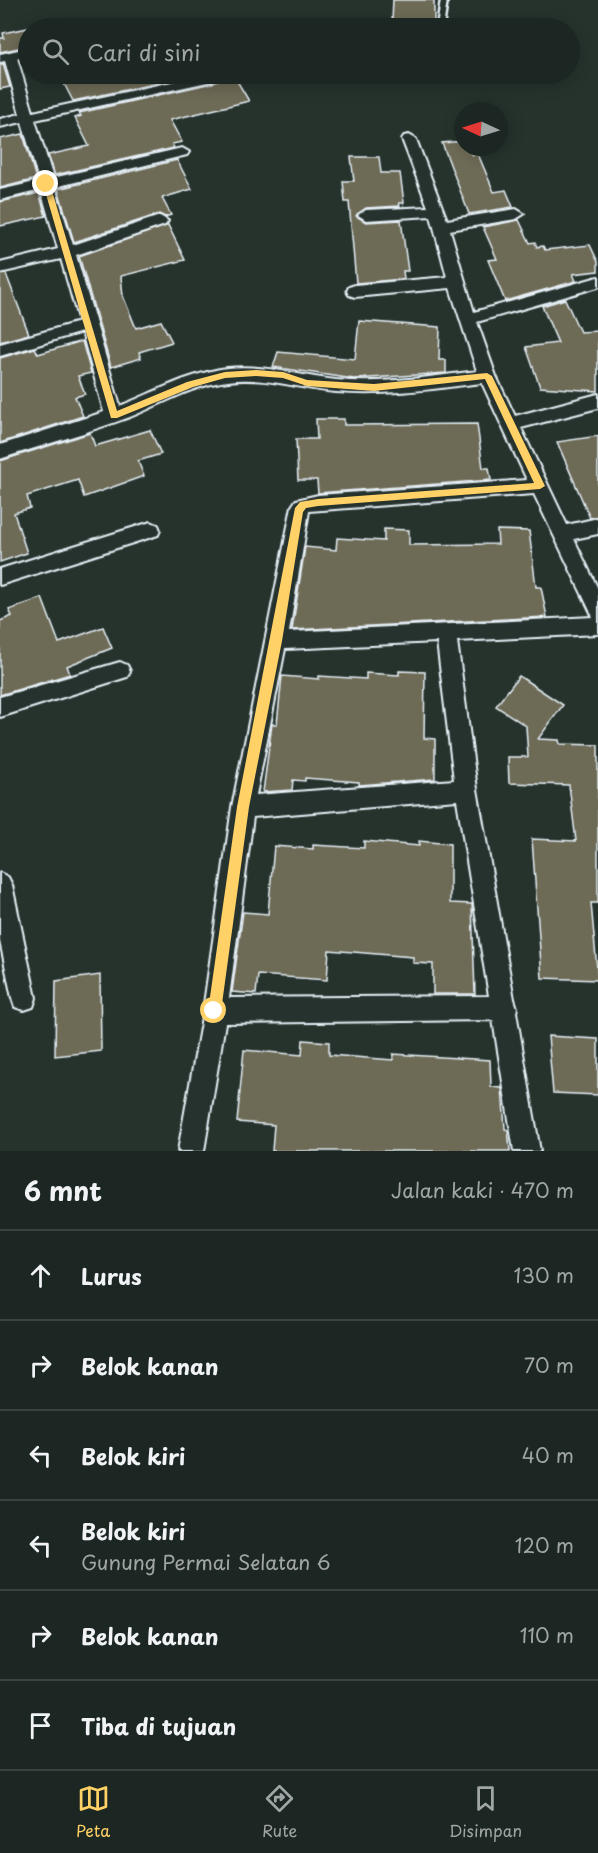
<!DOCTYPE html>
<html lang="id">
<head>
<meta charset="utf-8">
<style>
  :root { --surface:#1c2622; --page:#29322f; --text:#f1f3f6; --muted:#a0a5a5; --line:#3a4340; --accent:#ffd166 }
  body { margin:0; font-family:"Playpen Sans",sans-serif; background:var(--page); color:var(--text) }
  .compass { position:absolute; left:454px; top:102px; width:54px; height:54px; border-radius:50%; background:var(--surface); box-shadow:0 3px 15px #0003; rotate:274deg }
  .stop { position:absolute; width:18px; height:18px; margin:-14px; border:4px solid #ffd166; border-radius:50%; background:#fff }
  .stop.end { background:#ffd166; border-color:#fff; box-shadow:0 2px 6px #0008 }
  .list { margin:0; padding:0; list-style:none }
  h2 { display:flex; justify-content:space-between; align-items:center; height:78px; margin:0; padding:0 24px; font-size:26px }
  h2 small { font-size:20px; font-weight:400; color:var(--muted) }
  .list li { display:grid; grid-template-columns:39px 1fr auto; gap:18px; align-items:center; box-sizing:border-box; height:90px; padding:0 24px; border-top:2px solid var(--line) }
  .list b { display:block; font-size:22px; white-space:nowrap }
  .list p { margin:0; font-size:20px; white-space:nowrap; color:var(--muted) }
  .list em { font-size:20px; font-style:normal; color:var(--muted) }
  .icon { flex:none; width:33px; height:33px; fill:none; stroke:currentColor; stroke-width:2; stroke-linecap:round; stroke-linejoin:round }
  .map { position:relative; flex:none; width:598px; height:1151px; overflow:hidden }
  .search { position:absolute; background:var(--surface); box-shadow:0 3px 15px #0003; left:18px; right:18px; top:18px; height:66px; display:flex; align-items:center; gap:15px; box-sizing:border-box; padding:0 21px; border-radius:33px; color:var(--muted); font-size:22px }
  .sheet { height:618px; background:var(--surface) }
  nav { display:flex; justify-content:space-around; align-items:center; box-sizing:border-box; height:84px; border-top:2px solid var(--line); background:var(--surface); font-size:16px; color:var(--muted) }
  nav a { display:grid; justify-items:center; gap:3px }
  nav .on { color:var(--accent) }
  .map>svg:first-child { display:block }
</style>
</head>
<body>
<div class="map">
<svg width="598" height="1151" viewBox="0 0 598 1151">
  <rect width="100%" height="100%" fill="#26332d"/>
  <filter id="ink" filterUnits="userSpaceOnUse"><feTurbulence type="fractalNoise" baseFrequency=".0167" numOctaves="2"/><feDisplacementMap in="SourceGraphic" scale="12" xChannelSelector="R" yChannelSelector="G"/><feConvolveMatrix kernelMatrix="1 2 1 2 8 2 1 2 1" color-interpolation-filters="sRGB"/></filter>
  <g filter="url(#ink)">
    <g fill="#6d6a56" stroke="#e8f1f8" stroke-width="1.5">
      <path d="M393,0H434V23L392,22Z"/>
      <path d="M28,28V46L0,52V38H4L3,33Z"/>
      <path d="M0,64H3L10,87L0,89Z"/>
      <path d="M59,74H201L73,101Z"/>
      <path d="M219,74H233L249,101L170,120L182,142L172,144L174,148L55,175L48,155L89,146L75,118L81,116L79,113L212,83L221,78Z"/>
      <path d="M23,134L36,179L0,188V139Z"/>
      <path d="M463,141V147H469L473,155L478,154L494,192L506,190L513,207L469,214L442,143Z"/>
      <path d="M351,157H379L381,173H400L404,203H399L400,206L366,208L356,216L366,222L401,220L408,271H403L404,279L356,283L349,202H345L343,181H354Z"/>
      <path d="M177,160L192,189L162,198L171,215L165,217L159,214L74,242L58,189Z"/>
      <path d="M39,193L46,216L0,226V202Z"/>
      <path d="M519,220L530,243L535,242L537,247L543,246L545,250L590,245L598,262V271L573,274L576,281L505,301L488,260L497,259L483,227Z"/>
      <path d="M168,225L185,260L121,276L123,296L136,328L161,321L172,342L139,352L141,358L111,367L79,256Z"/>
      <path d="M6,274L29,334L0,342V275Z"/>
      <path d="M565,299L580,332L598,331V391L540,387L526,347L558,343L542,306Z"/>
      <path d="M359,321L440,327L439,360H446V373L354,379L273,367L278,352L355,359Z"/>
      <path d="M82,341L91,373L78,376L85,394L75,397L83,416L0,443V358L35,348L38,354Z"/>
      <path d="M316,419H344V425L477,424L483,468H489L491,480L318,493L317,480H298L296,439H317Z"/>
      <path d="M150,430L161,454L138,461L144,476L84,497L78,480L27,496L30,508L14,513L27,553L0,562V461L90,433L95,446Z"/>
      <path d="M598,436V516L590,518L557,442Z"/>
      <path d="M384,529L409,530V545L498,544L497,530L529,531L536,587H541L547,617L292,630L305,547L336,550L337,538L384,541Z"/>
      <path d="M42,598L59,643L103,627L112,648L67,666L70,674L0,695V621L12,616L9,610Z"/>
      <path d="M399,671L425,672L424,738L435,739V779L359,785V782L305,778V781L293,780L292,790L263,792L272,724H277L282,676L319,679V676L366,679V673L399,675Z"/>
      <path d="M519,676L563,705L538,739L559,740L560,744L598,745V903H591L598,980L542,978L532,839L576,841L569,785L509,783L508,757H528L526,726L496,706Z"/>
      <path d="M364,841L419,846V841L450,844V903L472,904L475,994H433V964L413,963V957L329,950L327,980L258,975L256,994L232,992L243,912L268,914L274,846L313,849V845L364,848Z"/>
      <path d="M100,975L101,1051L55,1056L56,981Z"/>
      <path d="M548,1036L598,1039V1095L553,1093Z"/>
      <path d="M303,1040L329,1042V1055L393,1060V1054L490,1060L491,1087L502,1088L505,1129L508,1130L510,1151H272L274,1125L237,1122L244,1050L302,1055Z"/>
    </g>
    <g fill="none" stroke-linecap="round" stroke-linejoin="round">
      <defs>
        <path id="service" d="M441,0H447L443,28H437Z"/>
        <g id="minor">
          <path d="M151,23L156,24V28H139L140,25Z"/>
          <path d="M28,48V56L17,58L33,112L209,74H217L219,77L212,81L35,120L53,178L182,148L189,152L187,155L55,187L73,245L160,216L168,221L165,225L76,255L120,406C155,392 190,373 227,368C265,364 299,376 336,380C383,384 430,377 477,371L450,288L355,297L349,295L347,291L349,287L355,285L447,277L431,216L366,220L358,215L366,210L428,207L402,139L404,136L409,135L416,139L447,220L516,209L524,214L516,219L450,230L474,312L598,277V287L477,322L496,376L515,416L598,394V408L521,428L567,525L598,518V534L574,539L598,589V634L457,641L477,789L514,999L517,1008L516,1012L540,1151H514L493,1020L225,1023L204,1151H178L203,1011L232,807L292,506L296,500L318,495L527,480L482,383C434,389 385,396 336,392C300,389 265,376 228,381C193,385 162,404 130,417C87,433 43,445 0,459V445L104,412L82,332L0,356V344L79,322L61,259L0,273V263L58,249L41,190L0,200V190L39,181L22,122L0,127V119L20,114L5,61L0,62V54ZM534,494L593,617L289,632L309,511ZM437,642L454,780L256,795L285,649ZM457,800L489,996L229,998L253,817Z"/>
          <path d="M151,522L158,525L160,530L158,535L0,585V569Z"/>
          <path d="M120,662L127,665L130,671L127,677L0,717V697Z"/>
          <path d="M0,873L8,877L12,885L36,998L33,1007L24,1010L15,1007L12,998L0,941Z"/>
        </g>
      </defs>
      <use href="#service" stroke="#e8f1f8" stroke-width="5"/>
      <use href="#minor" stroke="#e8f1f8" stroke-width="4"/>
      <use href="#service" fill="#26332d" fill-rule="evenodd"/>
      <use href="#minor" fill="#26332d" fill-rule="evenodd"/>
    </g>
  </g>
  <path fill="#ffd166" d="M46,182L50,184L117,411L187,382L225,372L256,370L283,372L307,380L374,384L487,373L492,376L545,486L540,489L318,506L306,508L303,512L282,641L249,807L221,1011L219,1015L214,1017L210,1015L208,1011L237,807L295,508L300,502L318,499L534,483L485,379L374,391L307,386L283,378L256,376L225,378L193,387L117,418H111L43,184Z"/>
</svg>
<svg class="compass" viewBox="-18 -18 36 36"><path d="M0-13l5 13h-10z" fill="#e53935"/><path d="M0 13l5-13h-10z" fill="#a0a5a5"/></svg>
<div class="stop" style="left:214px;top:1011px"></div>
<div class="stop end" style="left:46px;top:184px"></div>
<div class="search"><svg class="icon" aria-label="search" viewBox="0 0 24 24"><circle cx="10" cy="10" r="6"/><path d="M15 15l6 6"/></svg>Cari di sini</div>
</div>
<section class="sheet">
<h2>6 mnt<small>Jalan kaki · 470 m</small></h2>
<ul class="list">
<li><svg class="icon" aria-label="ahead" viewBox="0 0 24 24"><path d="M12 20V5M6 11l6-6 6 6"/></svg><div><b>Lurus</b></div><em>130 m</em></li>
<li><svg class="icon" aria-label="right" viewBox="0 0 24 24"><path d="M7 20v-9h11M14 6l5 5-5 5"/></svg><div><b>Belok kanan</b></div><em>70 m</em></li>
<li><svg class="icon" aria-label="left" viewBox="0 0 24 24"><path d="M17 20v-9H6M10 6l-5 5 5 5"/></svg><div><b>Belok kiri</b></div><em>40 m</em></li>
<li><svg class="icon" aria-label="left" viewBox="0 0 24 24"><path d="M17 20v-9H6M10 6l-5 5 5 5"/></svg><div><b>Belok kiri</b><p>Gunung Permai Selatan 6</p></div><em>120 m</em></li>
<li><svg class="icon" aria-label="right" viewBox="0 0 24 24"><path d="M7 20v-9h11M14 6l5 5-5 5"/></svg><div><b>Belok kanan</b></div><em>110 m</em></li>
<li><svg class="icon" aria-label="arrive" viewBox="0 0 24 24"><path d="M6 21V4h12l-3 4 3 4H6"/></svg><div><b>Tiba di tujuan</b></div></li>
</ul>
</section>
<nav>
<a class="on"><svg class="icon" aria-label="map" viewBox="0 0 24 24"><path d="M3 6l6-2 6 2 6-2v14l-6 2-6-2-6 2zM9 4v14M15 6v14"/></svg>Peta</a>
<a><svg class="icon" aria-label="directions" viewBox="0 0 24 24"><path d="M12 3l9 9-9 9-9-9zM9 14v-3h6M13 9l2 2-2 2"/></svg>Rute</a>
<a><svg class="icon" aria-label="saved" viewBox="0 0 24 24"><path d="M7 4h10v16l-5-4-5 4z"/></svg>Disimpan</a>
</nav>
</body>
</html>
